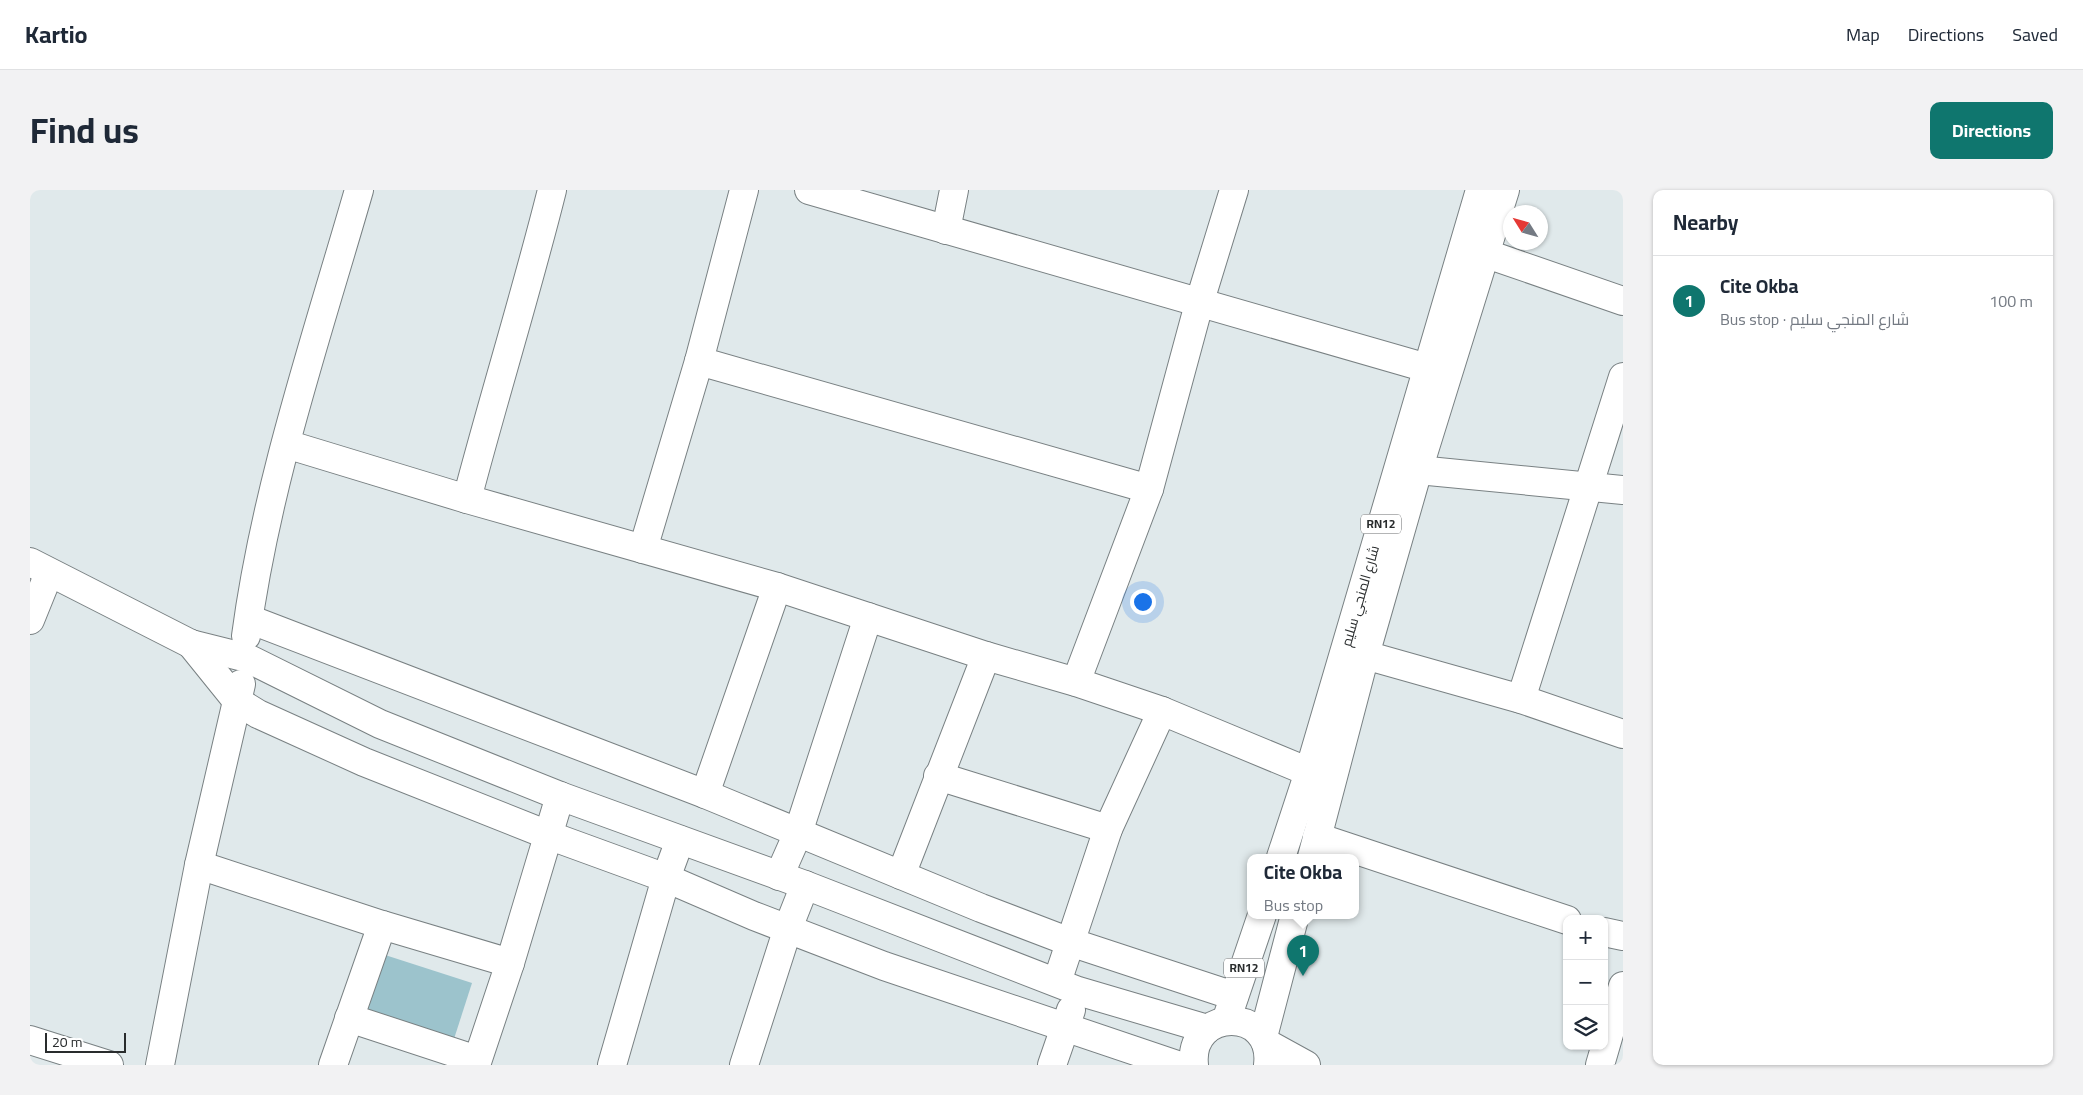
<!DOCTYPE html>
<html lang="en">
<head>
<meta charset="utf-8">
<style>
  :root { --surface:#fff; --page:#f2f2f3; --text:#1f2937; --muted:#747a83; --line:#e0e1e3; --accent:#0f766e }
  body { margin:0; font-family:Georgia,Cairo,serif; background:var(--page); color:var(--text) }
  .controls { position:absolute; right:15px; bottom:15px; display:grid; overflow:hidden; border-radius:10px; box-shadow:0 1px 4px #0004 }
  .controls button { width:45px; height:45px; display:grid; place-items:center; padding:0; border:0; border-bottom:1px solid var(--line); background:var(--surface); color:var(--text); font:25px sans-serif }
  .compass { position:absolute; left:1473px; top:15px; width:45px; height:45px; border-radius:50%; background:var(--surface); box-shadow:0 1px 4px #0004; rotate:307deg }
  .scale { position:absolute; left:15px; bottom:12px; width:81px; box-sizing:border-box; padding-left:5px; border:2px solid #292c2d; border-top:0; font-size:14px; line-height:18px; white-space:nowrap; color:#292c2d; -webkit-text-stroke:4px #fff; paint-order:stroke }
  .you { position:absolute; left:1112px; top:411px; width:18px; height:18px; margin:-12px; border:4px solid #fff; border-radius:50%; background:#1a73e8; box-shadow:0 0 0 8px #1a73e833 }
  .badge { display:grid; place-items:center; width:32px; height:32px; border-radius:50%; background:var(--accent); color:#fff; font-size:16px; font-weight:700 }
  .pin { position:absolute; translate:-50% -41px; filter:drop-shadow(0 1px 2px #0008) }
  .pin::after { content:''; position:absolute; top:26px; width:18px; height:15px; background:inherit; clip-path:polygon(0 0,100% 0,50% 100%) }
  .popup { position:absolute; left:1217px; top:664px; width:112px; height:65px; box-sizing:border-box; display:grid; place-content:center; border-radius:10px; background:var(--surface); filter:drop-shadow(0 1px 4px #0005); font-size:16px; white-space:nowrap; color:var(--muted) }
  .popup b { font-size:19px; color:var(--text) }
  .popup::after { content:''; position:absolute; left:50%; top:100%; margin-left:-10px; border:10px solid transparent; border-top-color:var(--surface) }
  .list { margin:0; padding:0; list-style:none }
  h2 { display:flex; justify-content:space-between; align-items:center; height:65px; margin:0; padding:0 20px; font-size:21px }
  h2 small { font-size:16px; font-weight:400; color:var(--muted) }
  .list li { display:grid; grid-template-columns:32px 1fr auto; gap:15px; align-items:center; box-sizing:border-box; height:90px; padding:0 20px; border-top:1px solid var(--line) }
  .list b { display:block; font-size:19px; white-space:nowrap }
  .list p { margin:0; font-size:16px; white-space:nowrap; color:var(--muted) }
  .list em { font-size:16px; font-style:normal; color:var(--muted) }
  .icon { flex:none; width:28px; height:28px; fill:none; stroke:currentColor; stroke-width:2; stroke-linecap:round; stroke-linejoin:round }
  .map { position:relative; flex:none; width:1593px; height:875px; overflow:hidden; border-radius:10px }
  header { display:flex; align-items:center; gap:30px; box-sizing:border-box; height:70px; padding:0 25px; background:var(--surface); border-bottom:1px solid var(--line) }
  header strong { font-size:24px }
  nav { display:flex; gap:28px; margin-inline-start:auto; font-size:18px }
  .intro { display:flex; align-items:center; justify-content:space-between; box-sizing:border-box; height:120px; padding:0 30px }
  h1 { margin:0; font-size:35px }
  .button { padding:12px 22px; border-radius:10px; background:var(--accent); color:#fff; font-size:18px; font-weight:700 }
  main { display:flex; gap:30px; padding:0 30px }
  aside { flex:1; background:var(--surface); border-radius:10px; box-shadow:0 1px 4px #0004 }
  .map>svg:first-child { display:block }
</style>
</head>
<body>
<header>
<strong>Kartio</strong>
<nav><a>Map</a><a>Directions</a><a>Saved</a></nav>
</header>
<div class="intro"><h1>Find us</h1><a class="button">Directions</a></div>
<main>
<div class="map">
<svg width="1593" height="875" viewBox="0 0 1593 875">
  <rect width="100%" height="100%" fill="#e0e9eb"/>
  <path fill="#9cc3cc" d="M352,764L442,793L423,852L332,822Z"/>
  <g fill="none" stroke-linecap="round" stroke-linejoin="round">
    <defs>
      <g id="minor">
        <path d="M779,0L1397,178"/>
        <path d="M916,40L924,0"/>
        <path d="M1457,64L1593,111"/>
        <path d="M669,171L1119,299"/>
        <path d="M256,254L437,309L747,397L956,466L1046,492L1132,521L1279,582"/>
        <path d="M1388,280L1593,300"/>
        <path d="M437,309C464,206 496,104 522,0"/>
        <path d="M613,359L669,171L714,0"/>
        <path d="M0,372L161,454L217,468L350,534L530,606L775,695L1048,801L1177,839"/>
        <path d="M219,429L675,604L951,718L1040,752L1204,806"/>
        <path d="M0,430L19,383"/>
        <path d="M216,446C236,295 287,146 329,0"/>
        <path d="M161,454L207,511L228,524L334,572L518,645L636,688L724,726L854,776L1147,875"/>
        <path d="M1335,465L1491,509L1593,544"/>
        <path d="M1046,492L1119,299L1169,114L1204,0"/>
        <path d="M1491,509L1593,187"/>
        <path d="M908,586L1078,639"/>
        <path d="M675,604L747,397"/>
        <path d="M1287,647L1537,730"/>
        <path d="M169,675L352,735L480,773"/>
        <path d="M871,685L956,466"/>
        <path d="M749,686L768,643L838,427"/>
        <path d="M1574,742L1593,746"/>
        <path d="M1027,792L1078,639L1132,521"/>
        <path d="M319,828L447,870"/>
        <path d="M0,850L79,875"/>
        <path d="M1236,853L1276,875"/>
        <path d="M130,875L169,675L211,494"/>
        <path d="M303,875L352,735"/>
        <path d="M446,875L480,773L530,606"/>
        <path d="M582,875L636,688L650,650"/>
        <path d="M714,875L758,738L775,695"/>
        <path d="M1022,875L1041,820"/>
        <path d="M1570,875L1593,796"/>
      </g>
      <g id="major">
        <path d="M1251,667L1279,582L1450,0"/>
        <path d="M1282,667L1335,465L1388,280L1475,0"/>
        <path d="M1196,831L1232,725"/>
        <path d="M1233,847L1265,725"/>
        <path d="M1164,875C1158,817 1245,816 1238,875"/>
      </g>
    </defs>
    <use href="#minor" stroke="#798183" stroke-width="30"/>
    <use href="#major" stroke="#798183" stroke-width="30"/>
    <use href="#minor" stroke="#fff" stroke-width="28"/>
    <use href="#major" stroke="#fff" stroke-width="28"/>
  </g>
  <g text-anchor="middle" stroke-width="5" stroke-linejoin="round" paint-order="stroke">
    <g fill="#fff" stroke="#696b6c" stroke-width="1">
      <rect x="1331" y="324.5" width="40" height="19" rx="4"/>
      <rect x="1194" y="768.5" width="40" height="19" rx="4"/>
    </g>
    <g font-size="12" font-weight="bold" fill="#292c2d">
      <text x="1351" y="338">RN12</text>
      <text x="1214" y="782">RN12</text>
    </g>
    <g font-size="14" fill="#292c2d" stroke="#fff">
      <text transform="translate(1330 406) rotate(-74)" y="5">شارع المنجي سليم</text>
    </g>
  </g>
</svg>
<div class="controls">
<button>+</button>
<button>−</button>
<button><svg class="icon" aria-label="layers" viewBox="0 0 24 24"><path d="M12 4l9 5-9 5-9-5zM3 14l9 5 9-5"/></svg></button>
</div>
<svg class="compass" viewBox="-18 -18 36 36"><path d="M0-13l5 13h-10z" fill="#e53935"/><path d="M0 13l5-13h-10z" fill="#747a83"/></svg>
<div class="scale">20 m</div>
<div class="you"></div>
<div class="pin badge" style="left:1273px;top:786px">1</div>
<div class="popup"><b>Cite Okba</b>Bus stop</div>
</div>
<aside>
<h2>Nearby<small></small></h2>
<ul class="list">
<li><span class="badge">1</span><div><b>Cite Okba</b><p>Bus stop · شارع المنجي سليم</p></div><em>100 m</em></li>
</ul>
</aside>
</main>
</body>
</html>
